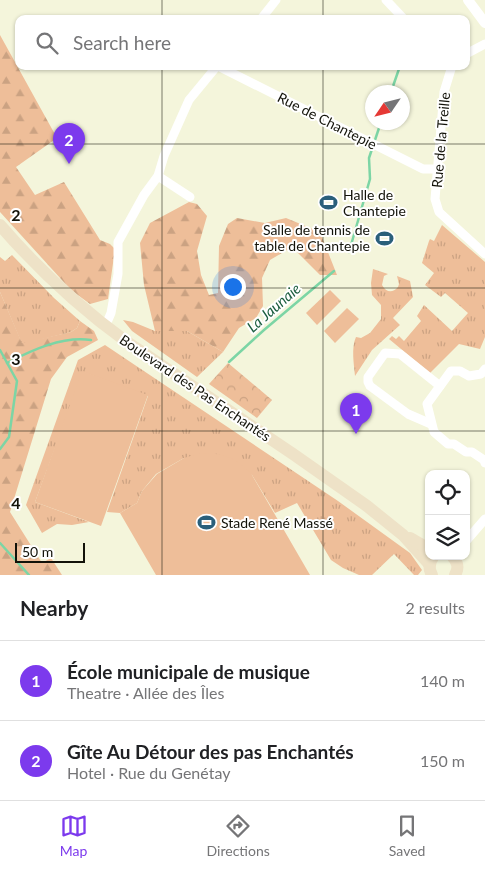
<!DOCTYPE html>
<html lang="en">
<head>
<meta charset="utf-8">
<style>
  :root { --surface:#fff; --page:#f2f2f2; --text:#202124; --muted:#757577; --line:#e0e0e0; --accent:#7c3aed }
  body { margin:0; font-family:Lato,sans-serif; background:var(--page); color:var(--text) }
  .controls { position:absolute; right:15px; bottom:15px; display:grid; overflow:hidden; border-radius:10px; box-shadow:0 1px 4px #0004 }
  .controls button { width:45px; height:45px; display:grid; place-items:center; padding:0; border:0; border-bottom:1px solid var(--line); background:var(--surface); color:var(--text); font:25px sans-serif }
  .compass { position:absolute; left:365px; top:85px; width:45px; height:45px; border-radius:50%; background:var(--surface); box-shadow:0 1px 4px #0004; rotate:235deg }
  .scale { position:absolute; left:15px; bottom:12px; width:70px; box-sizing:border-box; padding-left:5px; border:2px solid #121209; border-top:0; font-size:14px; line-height:18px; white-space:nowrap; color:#121209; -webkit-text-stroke:4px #fff; paint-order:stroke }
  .you { position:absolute; left:232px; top:286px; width:18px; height:18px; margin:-12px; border:4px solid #fff; border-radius:50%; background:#1a73e8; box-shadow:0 0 0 8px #1a73e833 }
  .badge { display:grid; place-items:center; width:32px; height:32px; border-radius:50%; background:var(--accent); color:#fff; font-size:16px; font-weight:700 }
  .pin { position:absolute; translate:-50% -41px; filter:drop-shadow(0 1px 2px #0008) }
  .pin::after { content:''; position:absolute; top:26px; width:18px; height:15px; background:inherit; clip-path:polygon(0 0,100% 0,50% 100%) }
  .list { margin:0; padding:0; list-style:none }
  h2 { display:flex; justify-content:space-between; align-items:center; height:65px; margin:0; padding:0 20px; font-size:21px }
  h2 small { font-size:16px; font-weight:400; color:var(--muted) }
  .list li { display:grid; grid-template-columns:32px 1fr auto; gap:15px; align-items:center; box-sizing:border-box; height:80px; padding:0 20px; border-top:1px solid var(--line) }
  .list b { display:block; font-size:19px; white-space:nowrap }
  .list p { margin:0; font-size:16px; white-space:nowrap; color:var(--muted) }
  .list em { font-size:16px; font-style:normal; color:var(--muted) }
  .icon { flex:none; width:28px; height:28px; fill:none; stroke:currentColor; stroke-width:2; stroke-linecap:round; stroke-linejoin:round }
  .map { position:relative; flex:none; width:485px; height:575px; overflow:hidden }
  .search { position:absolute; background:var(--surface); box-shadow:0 1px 4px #0004; left:15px; right:15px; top:15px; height:55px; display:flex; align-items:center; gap:12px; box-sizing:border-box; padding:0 18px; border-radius:10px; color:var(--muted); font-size:19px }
  .sheet { height:225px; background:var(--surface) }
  nav { display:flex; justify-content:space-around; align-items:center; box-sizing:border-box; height:70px; border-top:1px solid var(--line); background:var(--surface); font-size:14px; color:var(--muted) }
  nav a { display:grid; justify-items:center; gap:2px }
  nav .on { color:var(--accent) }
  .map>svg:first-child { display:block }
</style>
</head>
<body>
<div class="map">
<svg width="485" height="575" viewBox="0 0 485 575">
  <defs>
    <pattern id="grass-tufts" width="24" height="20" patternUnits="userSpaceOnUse" patternTransform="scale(1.25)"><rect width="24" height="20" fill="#eebe99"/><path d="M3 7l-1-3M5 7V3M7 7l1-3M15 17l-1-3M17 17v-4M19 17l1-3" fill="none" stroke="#cba282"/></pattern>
    <pattern id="forest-firs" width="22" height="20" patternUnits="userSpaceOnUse" patternTransform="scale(1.25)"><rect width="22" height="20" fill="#eebe99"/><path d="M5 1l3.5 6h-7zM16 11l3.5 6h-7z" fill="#cba282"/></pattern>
    <pattern id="park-crowns" width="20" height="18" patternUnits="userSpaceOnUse" patternTransform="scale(1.25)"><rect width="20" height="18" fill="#eebe99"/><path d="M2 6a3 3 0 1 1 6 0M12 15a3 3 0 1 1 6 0" fill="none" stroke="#cba282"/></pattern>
  </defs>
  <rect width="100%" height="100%" fill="#f4f5db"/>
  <g fill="url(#grass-tufts)">
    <path d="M442,225L485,262V337L480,349L459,344L430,373L389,339L392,336L396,339L399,336L404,341L421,321L417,316L424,305L452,331L468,313L445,293L441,297L425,285L434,273L422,263L429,241L430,239L434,241Z"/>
    <path d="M12,255L54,298L80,321L77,328L71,332L22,344L0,292V257L5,261Z"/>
    <path d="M373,269L388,274L384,276L382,285C386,292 392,294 398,287L399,284L397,276L410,281L413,297L393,318L400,325L372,350L355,376C354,364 351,348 356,337L361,338L370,333L381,319V305L372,295L371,283Z"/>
    <path d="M123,320L133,322L155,331H187L223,352L197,377L132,331Z"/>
    <path d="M105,345L338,501L410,553L422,570L418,575H414L394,554L372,575H359L343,568L331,560L297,503L275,513L252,475L184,458L156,474L142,491L137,503L120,513L107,512L148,396L83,372L35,502L89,522L72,525L57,524L42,533L26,505L78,360Z"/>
  </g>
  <g fill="url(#forest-firs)">
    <path d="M0,35L57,138L16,167L35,195L64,182L100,240L110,244L115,249L108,299L90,304L71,290L0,212Z"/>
    <path d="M189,202L197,204L207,216L197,251L201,275L209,295L218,293L219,246L228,224L237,218L265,223L286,218L320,232L337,275H320L292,247L270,260L262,278L263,306L256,318L239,328L223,352L187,331H155L144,285L140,243L150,223Z"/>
    <path d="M0,292L22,343L71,332L77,328L80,321L94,331L98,340L67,357L51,379L10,512L42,563L51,558L62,575H0Z"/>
  </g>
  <path fill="url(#park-crowns)" d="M228,363L272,400L257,418L209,384Z"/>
  <g fill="#eebe99">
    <path d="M330,290L341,301L317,325L306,313Z"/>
    <path d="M347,308L359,319L335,343L324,331Z"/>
    <path d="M82,371L148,395L101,526L35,502Z"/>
    <path d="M209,453C229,455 238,460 252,475L310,575H156L120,513L137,503L142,491L157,474L184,458L197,454Z"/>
  </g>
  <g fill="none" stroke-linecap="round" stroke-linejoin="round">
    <g stroke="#7cd5a5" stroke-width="2.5">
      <path d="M391,92L400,66"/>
      <path d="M375,140L381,122"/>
      <path d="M349,252L370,179L369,158L372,149"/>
      <path d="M0,350L17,381L9,437L0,449"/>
      <path d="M229,362L264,330L334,271"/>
      <path d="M7,363C32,350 62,336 91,340"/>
      <path d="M0,543L29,575"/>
    </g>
    <g stroke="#fff" stroke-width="9">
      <path d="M386,0L404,19"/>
      <path d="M261,19L276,0"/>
      <path d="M466,54L485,44"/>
      <path d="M218,66L423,169H437"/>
      <path d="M452,66L444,92L435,199L439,212L485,254"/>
      <path d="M158,176L190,197"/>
      <path d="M104,324L108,320L111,313L118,274V242L144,195L158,176L164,156L189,100L217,66"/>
      <path d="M485,369L481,374L469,376L460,371H451L427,404L434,432L448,444H454L466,452H472L484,460L485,463"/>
      <path d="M431,424L408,414L370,386L368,382V377L385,353L400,354L440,386"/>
      <path d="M466,541L485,519"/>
    </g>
    <path stroke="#fff" stroke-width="10" d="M468,0L485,23"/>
    <g stroke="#eee2c7" stroke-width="12">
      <path d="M0,225C38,269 80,308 127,342L293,454L367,506L403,535L430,565"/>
      <path d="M410,538L429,549"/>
      <path d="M452,556C458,562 459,568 455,575"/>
      <path d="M432,575C428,568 429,562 434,556"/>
    </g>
  </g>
  <path fill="none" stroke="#121209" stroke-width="1" stroke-opacity="0.55" d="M162,0V19M323,0V19M162,66V575M323,66V575M0,144H485M0,288H485M0,431H485"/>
  <defs>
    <symbol id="stadium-bare" viewBox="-9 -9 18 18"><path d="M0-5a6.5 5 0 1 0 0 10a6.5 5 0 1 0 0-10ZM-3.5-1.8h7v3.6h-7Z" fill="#2a5f7b" stroke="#fff" stroke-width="2.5" paint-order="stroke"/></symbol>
  </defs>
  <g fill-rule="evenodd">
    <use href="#stadium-bare" x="316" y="190" width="25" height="25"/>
    <use href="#stadium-bare" x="372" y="226" width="25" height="25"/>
    <use href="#stadium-bare" x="194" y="510" width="25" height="25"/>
  </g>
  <g text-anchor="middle" stroke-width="4" stroke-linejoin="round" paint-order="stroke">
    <g font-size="14" fill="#121209" stroke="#fff">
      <text transform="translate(327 121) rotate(27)" y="5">Rue de Chantepie</text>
      <text transform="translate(441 140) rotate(-85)" y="5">Rue de la Treille</text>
      <text transform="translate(195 388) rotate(34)" y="5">Boulevard des Pas Enchantés</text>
    </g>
    <g font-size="14" fill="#121209" stroke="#fff" text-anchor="start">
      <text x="343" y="200">Halle de<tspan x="343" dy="16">Chantepie</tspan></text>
      <text x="370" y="235" text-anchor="end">Salle de tennis de<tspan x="370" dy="16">table de Chantepie</tspan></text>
      <text x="221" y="528">Stade René Massé</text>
    </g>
    <g font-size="15" font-style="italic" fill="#1c5e3f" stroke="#fff">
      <text transform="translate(274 308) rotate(-41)" y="5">La Jaunaie</text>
    </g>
  </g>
  <g font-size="16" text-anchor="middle" font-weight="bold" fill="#121209" stroke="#fff" stroke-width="4" stroke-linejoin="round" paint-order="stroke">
    <text x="16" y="221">2</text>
    <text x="16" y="365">3</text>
    <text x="16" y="509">4</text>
  </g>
</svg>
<div class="controls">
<button><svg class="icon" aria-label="locate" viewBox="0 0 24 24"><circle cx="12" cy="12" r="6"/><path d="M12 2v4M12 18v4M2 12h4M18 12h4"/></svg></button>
<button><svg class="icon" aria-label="layers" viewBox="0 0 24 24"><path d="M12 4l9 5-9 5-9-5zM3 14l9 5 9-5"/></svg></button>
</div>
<svg class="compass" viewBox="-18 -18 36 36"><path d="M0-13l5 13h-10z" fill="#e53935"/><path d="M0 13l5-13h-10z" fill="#757577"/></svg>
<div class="scale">50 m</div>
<div class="you"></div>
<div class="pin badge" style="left:356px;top:434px">1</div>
<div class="pin badge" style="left:69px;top:164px">2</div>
<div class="search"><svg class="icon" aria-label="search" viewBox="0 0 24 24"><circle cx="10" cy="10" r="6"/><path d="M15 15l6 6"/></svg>Search here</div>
</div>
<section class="sheet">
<h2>Nearby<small>2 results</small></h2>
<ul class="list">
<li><span class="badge">1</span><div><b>École municipale de musique</b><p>Theatre · Allée des Îles</p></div><em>140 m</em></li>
<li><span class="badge">2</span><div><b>Gîte Au Détour des pas Enchantés</b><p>Hotel · Rue du Genétay</p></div><em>150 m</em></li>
</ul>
</section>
<nav>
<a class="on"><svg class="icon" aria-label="map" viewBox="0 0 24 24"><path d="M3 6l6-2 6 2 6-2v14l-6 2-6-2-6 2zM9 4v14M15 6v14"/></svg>Map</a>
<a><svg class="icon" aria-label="directions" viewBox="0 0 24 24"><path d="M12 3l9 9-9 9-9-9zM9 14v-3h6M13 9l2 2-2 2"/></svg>Directions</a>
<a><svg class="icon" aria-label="saved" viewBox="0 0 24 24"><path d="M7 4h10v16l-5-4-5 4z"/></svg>Saved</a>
</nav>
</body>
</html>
